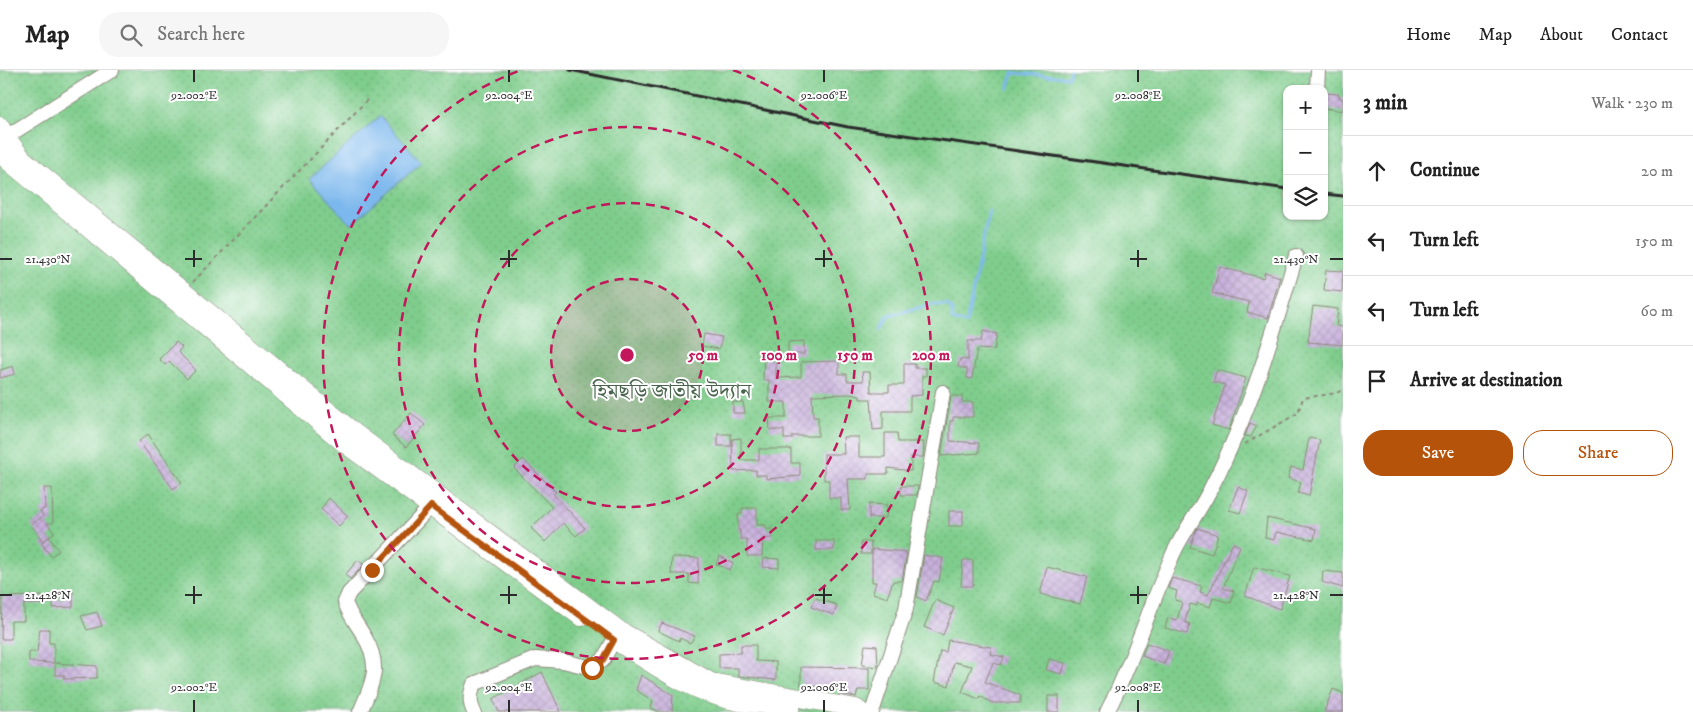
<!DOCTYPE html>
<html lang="en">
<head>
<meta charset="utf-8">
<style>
  :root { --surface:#fff; --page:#f6f6f6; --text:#222; --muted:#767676; --line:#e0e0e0; --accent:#b45309 }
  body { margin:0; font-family:"IM FELL DW Pica","Noto Serif Bengali",serif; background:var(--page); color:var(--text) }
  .controls { position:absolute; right:15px; top:15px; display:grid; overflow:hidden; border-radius:10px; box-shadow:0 1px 4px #0004 }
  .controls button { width:45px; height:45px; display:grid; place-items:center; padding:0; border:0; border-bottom:1px solid var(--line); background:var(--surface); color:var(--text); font:25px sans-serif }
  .stop { position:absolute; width:15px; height:15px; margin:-11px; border:4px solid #b45309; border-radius:50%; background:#fff }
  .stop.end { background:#b45309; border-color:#fff; box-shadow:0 1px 5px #0008 }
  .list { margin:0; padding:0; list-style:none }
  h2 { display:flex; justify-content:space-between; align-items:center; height:65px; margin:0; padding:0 20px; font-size:21px }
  h2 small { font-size:16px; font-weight:400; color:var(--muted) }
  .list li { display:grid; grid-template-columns:32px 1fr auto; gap:15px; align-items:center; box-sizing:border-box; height:70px; padding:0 20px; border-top:1px solid var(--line) }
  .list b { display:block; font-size:19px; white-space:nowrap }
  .list em { font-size:16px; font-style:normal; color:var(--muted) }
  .actions { display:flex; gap:10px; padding:15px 20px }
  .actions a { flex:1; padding:11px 0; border:1px solid var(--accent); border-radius:20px; text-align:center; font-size:18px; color:var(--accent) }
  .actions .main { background:var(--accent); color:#fff }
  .icon { flex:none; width:28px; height:28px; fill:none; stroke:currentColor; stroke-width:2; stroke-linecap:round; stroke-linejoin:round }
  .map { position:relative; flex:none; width:1343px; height:642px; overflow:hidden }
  header { display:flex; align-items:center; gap:30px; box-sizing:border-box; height:70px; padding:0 25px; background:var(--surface); border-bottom:1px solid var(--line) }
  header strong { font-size:24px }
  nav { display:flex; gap:28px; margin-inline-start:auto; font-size:18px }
  .search { width:350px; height:45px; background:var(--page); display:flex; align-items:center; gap:12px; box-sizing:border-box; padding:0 18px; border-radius:20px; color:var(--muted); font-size:19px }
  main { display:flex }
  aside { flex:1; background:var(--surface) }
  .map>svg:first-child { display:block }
</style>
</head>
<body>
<header>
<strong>Map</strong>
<div class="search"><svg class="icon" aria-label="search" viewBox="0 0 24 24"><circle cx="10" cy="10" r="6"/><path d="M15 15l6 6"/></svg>Search here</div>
<nav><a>Home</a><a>Map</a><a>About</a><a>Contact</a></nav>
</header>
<main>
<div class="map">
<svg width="1343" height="642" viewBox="0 0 1343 642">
  <defs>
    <pattern id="park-dots" width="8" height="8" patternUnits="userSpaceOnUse" patternTransform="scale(1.25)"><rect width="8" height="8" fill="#7fcd8c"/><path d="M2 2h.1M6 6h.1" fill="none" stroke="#6eb079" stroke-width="1.8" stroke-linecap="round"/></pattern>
    <pattern id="building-cross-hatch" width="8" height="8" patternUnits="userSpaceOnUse" patternTransform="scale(1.25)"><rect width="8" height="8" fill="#c8b1db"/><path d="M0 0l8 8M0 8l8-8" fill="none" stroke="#ac98bc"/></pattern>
  </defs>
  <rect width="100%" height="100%" fill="#fff"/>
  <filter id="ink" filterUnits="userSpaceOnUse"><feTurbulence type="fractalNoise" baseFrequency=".02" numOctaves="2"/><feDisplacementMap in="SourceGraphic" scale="10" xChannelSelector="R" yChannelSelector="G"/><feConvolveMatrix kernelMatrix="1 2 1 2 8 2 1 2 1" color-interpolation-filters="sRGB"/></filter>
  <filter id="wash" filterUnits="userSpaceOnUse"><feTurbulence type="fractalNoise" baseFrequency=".0096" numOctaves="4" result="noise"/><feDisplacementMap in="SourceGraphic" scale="20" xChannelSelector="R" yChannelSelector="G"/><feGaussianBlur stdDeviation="1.12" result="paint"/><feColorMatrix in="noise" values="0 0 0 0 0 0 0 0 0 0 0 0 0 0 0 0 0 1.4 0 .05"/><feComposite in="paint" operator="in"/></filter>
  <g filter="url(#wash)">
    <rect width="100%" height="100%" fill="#ede7cb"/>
    <path fill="url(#park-dots)" stroke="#557c5c" fill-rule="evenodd" d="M0,0H1343V642H0ZM1287,19H1324V146H1287Z"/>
    <path fill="#7bb7ed" stroke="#53718c" d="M380,46L422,92L351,155L309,109Z"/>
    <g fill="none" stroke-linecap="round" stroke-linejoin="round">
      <g stroke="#7bb7ed" stroke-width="3">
        <path d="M1008,19L1013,3L1068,7L1070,0"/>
        <path d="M881,259L888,246L933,234L948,235L952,240V250L966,254L989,141"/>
      </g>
    </g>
    <g id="blocks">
      <g fill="url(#building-cross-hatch)">
        <path d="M1325,23L1339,24V27L1343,29V41L1324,38Z"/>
        <path d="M1220,197L1263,208L1265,202L1280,207L1268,248L1247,242L1249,232L1212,223Z"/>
        <path d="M1326,200L1343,201L1342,222L1324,220Z"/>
        <path d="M1313,236L1338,239L1336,256L1343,257V275L1308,272Z"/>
        <path d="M983,261L997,264L994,280L977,279L972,309L967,308V299L958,297L960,289L968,290V271H981Z"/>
        <path d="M704,264L722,267L719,279L702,276Z"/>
        <path d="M804,271V284H788V272Z"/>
        <path d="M176,272L182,277L178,282L196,300L187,309L169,291L165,295L159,289Z"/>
        <path d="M764,289H776V308L801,307V292L839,291V304H847V311H863L862,302H870L871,322H889V315H904V294H915V298H926V306H922V325L910,326V341H883V359L873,360L871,329H860V326L850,324L812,325L813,347H818V366H792V369H784V360H770L769,348H786V332H769V310H763Z"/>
        <path d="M13,296L15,304L0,308V300Z"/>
        <path d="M1217,300L1246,308L1229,360L1212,355L1225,315L1213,312Z"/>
        <path d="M951,326H962V332H973V347H953V351H950V371L979,373V383L941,386Z"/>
        <path d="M733,332H743L745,343H733Z"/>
        <path d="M411,343L425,355L406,377L392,365Z"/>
        <path d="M1250,353L1257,356L1251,367L1245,366Z"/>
        <path d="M885,363H897L898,372H924L923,387H911V401L888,398V404H868V409H848L850,440H841V428H829V410H824V384H844L843,367H859V387H885Z"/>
        <path d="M148,364L182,413L173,419L139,371Z"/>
        <rect x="718" y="364" width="13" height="12"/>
        <path d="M741,368V390H759V379H791V393H800V406L766,409V405H756V400L733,401L732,369Z"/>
        <path d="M1309,368L1320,370L1309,426L1298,423L1301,412L1288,408L1291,397L1303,400Z"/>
        <path d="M523,389L556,422L553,424L585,458L576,466L563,453L545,472L531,458L552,437L514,398Z"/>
        <path d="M901,416H918L917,425H901Z"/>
        <path d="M1238,417L1248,421L1240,443L1229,440Z"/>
        <path d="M44,418H52L53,453H47L54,463L43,471L31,455L43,446L40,441L45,438Z"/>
        <path d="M329,428L348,446L339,456L321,439Z"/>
        <path d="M869,434L887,435L886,448H869Z"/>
        <path d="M742,438H757V455H766V459H772V468L763,469L762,486H747V469H740V460H738V444H742Z"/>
        <rect x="949" y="441" width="14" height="15"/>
        <path d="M1267,448L1316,459L1314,470L1276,462L1274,470L1265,468Z"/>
        <path d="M1197,458L1218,465L1212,484L1190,477Z"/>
        <path d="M49,467L59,481L51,486L41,473Z"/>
        <rect x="816" y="471" width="18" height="9"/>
        <rect x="861" y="472" width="10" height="12"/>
        <path d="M1233,473L1240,476L1223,518L1234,521L1231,533L1213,528L1210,537L1197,533V536L1190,534L1185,552L1190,554L1187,564L1165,558L1168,548L1177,550L1182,532L1175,530L1177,521L1168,518L1172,508L1202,516L1200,522L1208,525Z"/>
        <path d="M872,479L907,482L902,511H893L887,528L873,523L876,512H872Z"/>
        <path d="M924,485L943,488L939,512L934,511L926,531L917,527Z"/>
        <path d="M720,486L733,493L730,500L716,494Z"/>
        <path d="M672,487L699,488L698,514L689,513V504H671Z"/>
        <path d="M764,488L779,489V498L763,497Z"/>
        <path d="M358,490L364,495L350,509L345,505Z"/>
        <path d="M963,490H973V516H961Z"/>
        <path d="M1047,497L1087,507L1080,534L1040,524Z"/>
        <path d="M1254,497L1290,506L1280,539L1245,526Z"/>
        <path d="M1323,501L1343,503V518L1322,512Z"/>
        <path d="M64,521H73V537L53,538V529H64Z"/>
        <path d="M42,526V534H24V551H11V569H1L2,527Z"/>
        <path d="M815,528L837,535L834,545L811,537Z"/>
        <path d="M935,530L954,538L943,565L924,557Z"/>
        <path d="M97,542L102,556L87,560L81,546Z"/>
        <path d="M662,553L695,566L690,573L680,568L679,571L658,561Z"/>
        <path d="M40,559H49V573H54V593L29,592V582H37Z"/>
        <path d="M948,570L991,577L990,584L1004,587L1001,595L993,593L985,612L1020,625V633H992L980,626L979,629L962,622L972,596L954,592L949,616L934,612L940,581L946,582Z"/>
        <path d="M1147,573L1169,581L1164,594L1142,586Z"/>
        <path d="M741,575H756V591L776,592V610L738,606V598H719V584L741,583Z"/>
        <path d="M865,575L877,576L878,597L862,595Z"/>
        <path d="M1049,589L1065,593L1062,604L1046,600Z"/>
        <path d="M55,593L97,596V608L64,609V605H55Z"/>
        <path d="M801,597L869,598V620H858L856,627L839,624V618L801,616Z"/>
        <path d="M542,602L561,642H499L493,629Z"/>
        <path d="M641,605L673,625L672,642H660L651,638L653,631L636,620Z"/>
        <path d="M1333,619L1343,623V642H1324Z"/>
        <rect x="1048" y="626" width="11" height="16"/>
      </g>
    </g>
  </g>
  <g filter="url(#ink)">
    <use href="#blocks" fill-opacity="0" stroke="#8c897b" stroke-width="1"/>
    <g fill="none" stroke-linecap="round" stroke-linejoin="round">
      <defs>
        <g id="minor">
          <path d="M1317,19L1318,0"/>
          <path d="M6,67L112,0"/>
          <path d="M360,642C373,612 382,596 364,566C357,554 349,545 345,532L349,523L431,436"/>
          <path d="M474,642C469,632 470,625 474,614L535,589L563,591L592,598L603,590L614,570"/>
          <path d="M872,642L906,539L943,322"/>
          <path d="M1107,642C1134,590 1150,534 1174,482C1185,459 1201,439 1212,416C1250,343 1273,264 1296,186"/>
        </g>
        <g id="major">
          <path d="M0,56L6,67L23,89L355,363L619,560L711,612L856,638L861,642"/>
          <path d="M0,80L7,90L345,374L581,547"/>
          <path d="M619,573C656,597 696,625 740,632C757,635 774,634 791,637"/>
        </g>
      </defs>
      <use href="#minor" stroke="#8c897b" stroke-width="16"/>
      <use href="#major" stroke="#8c897b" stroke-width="19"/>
      <g stroke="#8c897b" stroke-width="2" stroke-dasharray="4 4" stroke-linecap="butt">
        <path d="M193,212L368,29"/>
        <path d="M1245,374L1298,343L1303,328L1337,323L1343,319"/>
      </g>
      <use href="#minor" stroke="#fff" stroke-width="14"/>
      <use href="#major" stroke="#fff" stroke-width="18"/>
      <g stroke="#2b2b2b" stroke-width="3">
        <path d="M570,0L848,57L1287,119"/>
        <path d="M1324,124L1343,126"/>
      </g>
    </g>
  </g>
  <g fill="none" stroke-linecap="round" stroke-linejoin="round" filter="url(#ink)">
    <path stroke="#b45309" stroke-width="6" d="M372,500L431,436L614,570L603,590L592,598"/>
  </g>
  <path fill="none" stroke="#2b2b2b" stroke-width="2" d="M194,0V12M509,0V12M824,0V12M1138,0V12M194,180V197M509,180V197M824,180V197M1138,180V197M0,189H12M185,189H202M500,189H517M815,189H832M1130,189H1147M1330,189H1343M194,516V534M509,516V534M824,516V534M1138,516V534M0,525H12M185,525H202M500,525H517M815,525H832M1130,525H1147M1330,525H1343M194,630V642M509,630V642M824,630V642M1138,630V642"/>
  <circle cx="627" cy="285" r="76" fill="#c2185b" fill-opacity=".12"/>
  <g fill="none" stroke="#c2185b" stroke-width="2.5" stroke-dasharray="9 6">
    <circle cx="627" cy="285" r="76"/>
    <circle cx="627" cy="285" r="152"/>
    <circle cx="627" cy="285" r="228"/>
    <path d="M733 0A304 304 0 1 1 521 0"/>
  </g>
  <g text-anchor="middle" stroke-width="4" stroke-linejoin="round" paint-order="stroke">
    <g font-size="21" fill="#48644d" stroke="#fff">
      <text x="672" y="328">হিমছড়ি জাতীয় উদ্যান</text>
    </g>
  </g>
  <g font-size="12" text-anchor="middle" fill="#2b2b2b" stroke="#fff" stroke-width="4" stroke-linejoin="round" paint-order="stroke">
    <text x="194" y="29">92.002°E</text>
    <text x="509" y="29">92.004°E</text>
    <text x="824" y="29">92.006°E</text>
    <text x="1138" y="29">92.008°E</text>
    <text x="48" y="193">21.430°N</text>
    <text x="1296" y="193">21.430°N</text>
    <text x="48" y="529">21.428°N</text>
    <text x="1296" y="529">21.428°N</text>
    <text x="194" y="621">92.002°E</text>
    <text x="509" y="621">92.004°E</text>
    <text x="824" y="621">92.006°E</text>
    <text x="1138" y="621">92.008°E</text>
  </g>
  <circle cx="627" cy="285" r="8" fill="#c2185b" stroke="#fff" stroke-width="2.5"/>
  <g font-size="15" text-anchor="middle" font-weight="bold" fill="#c2185b" stroke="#fff" stroke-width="4" stroke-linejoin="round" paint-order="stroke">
    <text x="703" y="290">50 m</text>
    <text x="779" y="290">100 m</text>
    <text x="855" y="290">150 m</text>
    <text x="931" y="290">200 m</text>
  </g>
</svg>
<div class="controls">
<button>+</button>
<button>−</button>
<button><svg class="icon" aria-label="layers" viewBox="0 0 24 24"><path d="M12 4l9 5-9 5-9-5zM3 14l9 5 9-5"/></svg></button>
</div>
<div class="stop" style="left:592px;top:598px"></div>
<div class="stop end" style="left:372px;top:500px"></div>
</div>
<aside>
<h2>3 min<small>Walk · 230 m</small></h2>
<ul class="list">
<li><svg class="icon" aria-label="ahead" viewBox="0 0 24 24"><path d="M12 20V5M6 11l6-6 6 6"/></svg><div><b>Continue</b></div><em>20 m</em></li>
<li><svg class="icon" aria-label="left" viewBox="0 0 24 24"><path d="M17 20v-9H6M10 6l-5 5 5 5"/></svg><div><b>Turn left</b></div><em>150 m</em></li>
<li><svg class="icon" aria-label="left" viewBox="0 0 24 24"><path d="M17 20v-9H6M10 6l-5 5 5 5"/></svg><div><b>Turn left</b></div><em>60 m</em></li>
<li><svg class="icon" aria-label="arrive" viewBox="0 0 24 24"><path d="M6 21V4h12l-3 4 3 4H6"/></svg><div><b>Arrive at destination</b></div></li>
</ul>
<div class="actions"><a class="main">Save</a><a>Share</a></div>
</aside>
</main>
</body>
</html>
